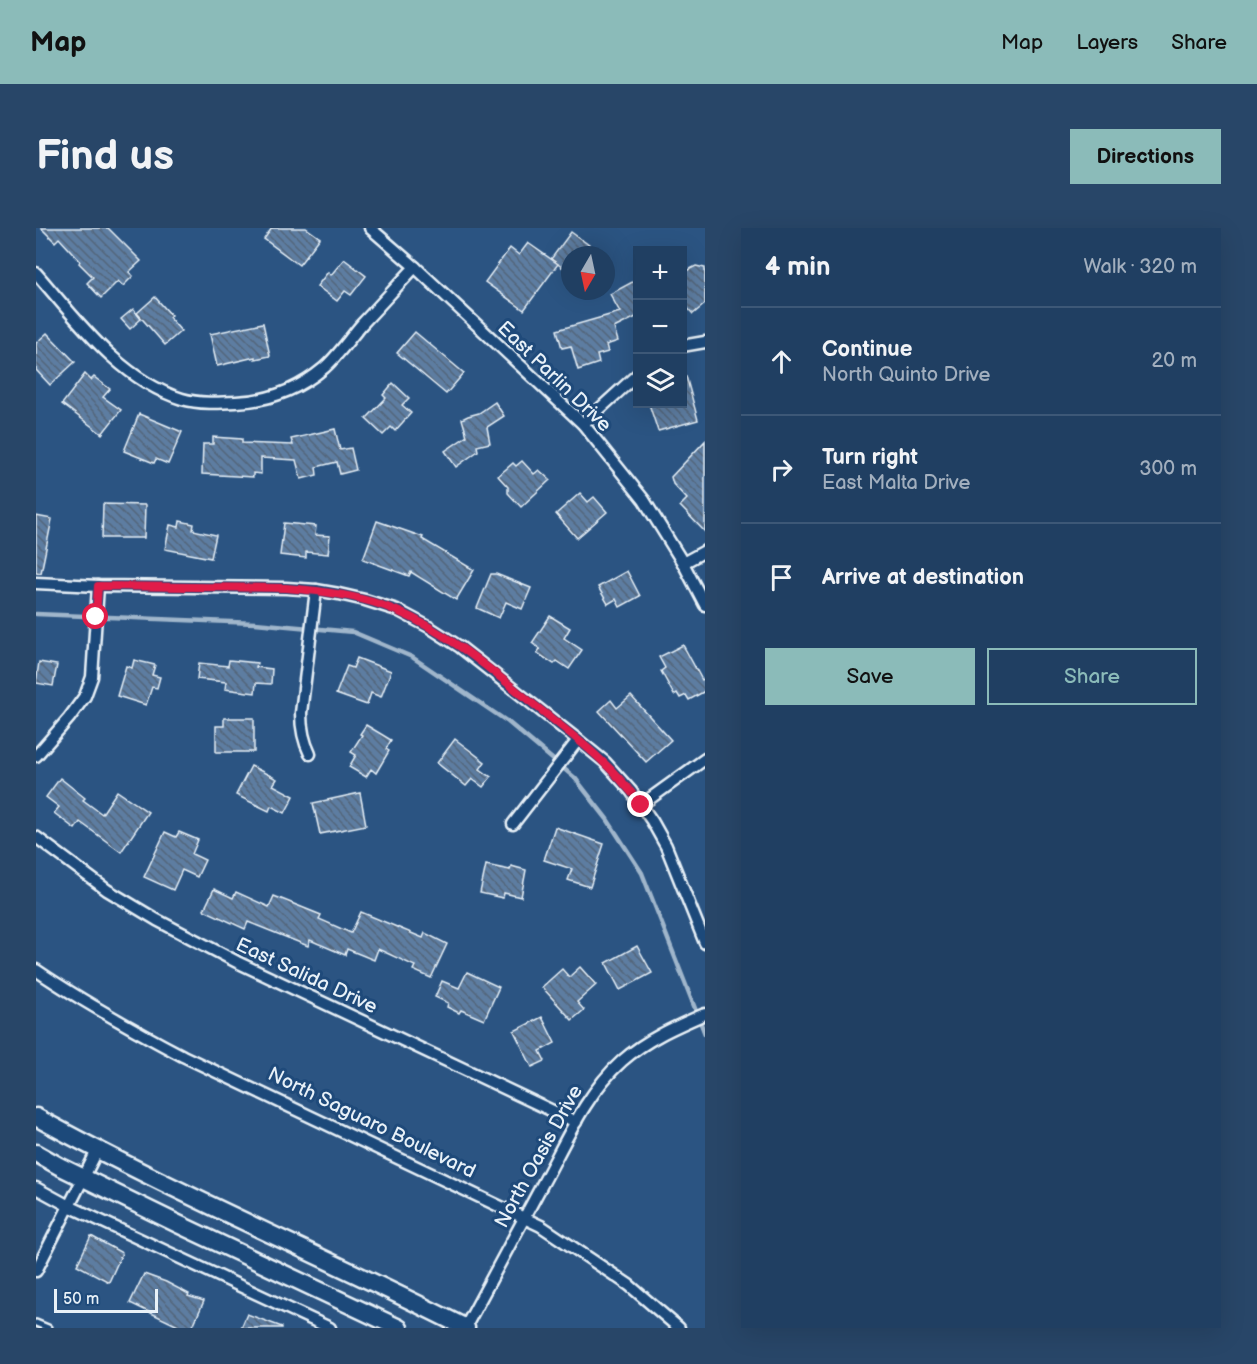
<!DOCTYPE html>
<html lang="en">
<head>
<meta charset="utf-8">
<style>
  :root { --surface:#203f62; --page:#284668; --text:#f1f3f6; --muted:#a2afbe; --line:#3d5877; --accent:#8bbbb9 }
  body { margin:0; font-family:"Balsamiq Sans",sans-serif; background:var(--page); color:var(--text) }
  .controls { position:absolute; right:18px; top:18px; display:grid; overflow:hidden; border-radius:0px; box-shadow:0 6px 24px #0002 }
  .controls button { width:54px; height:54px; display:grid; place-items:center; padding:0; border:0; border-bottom:2px solid var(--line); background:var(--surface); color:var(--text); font:30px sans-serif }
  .compass { position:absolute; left:525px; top:18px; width:54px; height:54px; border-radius:50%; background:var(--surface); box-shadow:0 6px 24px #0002; rotate:189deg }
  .scale { position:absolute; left:18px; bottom:15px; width:104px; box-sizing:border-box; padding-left:6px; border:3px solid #e8f1f8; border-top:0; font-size:16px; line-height:21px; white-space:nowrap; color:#e8f1f8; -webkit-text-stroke:4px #1f4a7a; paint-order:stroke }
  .stop { position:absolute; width:18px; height:18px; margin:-14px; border:4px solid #e11d48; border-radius:50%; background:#fff }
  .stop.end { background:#e11d48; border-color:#fff; box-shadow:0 2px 6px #0008 }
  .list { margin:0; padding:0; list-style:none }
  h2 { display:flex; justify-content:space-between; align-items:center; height:78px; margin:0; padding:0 24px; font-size:26px }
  h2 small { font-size:20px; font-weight:400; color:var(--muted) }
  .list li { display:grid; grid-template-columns:39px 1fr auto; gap:18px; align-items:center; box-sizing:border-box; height:108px; padding:0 24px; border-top:2px solid var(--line) }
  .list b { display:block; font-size:22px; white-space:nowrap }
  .list p { margin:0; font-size:20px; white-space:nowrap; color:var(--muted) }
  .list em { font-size:20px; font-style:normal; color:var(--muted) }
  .actions { display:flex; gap:12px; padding:18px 24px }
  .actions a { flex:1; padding:14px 0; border:2px solid var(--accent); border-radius:0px; text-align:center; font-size:21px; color:var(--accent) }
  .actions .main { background:var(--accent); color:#111 }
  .icon { flex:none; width:33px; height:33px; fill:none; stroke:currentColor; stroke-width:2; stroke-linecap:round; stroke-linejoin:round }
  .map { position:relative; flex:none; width:669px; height:1100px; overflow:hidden; border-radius:0px }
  header { display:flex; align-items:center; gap:36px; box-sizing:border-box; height:84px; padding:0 30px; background:var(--accent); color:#111 }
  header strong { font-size:28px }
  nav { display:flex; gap:33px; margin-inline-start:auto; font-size:21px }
  .intro { display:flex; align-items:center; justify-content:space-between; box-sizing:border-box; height:144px; padding:0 36px }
  h1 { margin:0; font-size:42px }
  .button { padding:15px 27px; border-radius:0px; background:var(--accent); color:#111; font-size:21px; font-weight:700 }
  main { display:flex; gap:36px; padding:0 36px }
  aside { flex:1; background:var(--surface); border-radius:0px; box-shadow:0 6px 24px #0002 }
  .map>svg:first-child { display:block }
</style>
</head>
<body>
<header>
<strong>Map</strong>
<nav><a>Map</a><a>Layers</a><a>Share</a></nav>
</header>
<div class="intro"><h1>Find us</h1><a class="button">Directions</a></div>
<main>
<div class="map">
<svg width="669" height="1100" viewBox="0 0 669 1100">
  <defs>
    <pattern id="building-back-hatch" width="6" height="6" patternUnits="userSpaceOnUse" patternTransform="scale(1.5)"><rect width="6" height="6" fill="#5d7da1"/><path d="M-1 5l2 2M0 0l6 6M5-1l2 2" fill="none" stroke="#53657a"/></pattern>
  </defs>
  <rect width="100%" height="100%" fill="#2b5482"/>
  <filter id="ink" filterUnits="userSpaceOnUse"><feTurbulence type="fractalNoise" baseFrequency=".0167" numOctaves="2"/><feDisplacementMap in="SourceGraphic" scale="12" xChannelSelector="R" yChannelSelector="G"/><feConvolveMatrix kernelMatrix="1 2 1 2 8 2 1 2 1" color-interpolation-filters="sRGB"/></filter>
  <g filter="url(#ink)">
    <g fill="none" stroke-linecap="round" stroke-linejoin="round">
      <path stroke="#a0b6cb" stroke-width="4.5" d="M0,386L219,395L317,404L376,429L472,494L539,550L571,591L606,645L669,806"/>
    </g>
    <g fill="url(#building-back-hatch)" stroke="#e8f1f8" stroke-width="1.5">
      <path d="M5,0H72L105,33L93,44L97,48L87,58L82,53L65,70L51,55L57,49L43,35L44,33L23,10L19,14Z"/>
      <path d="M236,0H270L284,10L263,37L228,11Z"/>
      <path d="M535,4L557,20L552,27H534V45L515,31Z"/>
      <path d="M492,15L522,36L488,82L449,54L474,20L483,27Z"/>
      <path d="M308,31L330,48L315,67L309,63L301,73L281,58L292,44L295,47Z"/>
      <path d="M660,38L669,40V76L657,86L646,74V45Z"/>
      <path d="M602,51V88L578,100L582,113L570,117L572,124L561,127L563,135L542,142L535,118L526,120L521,102L584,84L574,66Z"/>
      <path d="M119,69L135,87L133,89L145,103L129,117L101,85Z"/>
      <path d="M97,81L105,91L94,101L85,91Z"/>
      <path d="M227,95L234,128L219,131V129L181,138L174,106Z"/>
      <path d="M379,104L428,145L410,166L361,125Z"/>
      <path d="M11,105L39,134L14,157L0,142V115Z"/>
      <path d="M49,146L55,152L58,149L74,161L67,169L85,182L66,206L26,176Z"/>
      <path d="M650,148L662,192L622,203L613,176H646V149Z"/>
      <path d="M357,155L373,170L366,177L375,185L359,203L355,199L347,207L330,191L350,170L347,167Z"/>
      <path d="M459,174L468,188L451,199L454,215L441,218L442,223L420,239L409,223L431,208L426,191L432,188L443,185Z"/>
      <path d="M103,186L146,204L132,236L120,231L118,235L88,223Z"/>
      <path d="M299,201L304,222L315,220L320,242L304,246L301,234L280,239L281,247L265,251L260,232L225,230V246L217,245V249L166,246L167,216H177V209L206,211V215L257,217L255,211Z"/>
      <path d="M669,213V304L644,278L651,271L637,256L635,249Z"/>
      <path d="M486,233L498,246L503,242L514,252L485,279L472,265V259L462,248L477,235L480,238Z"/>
      <path d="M544,265L552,274L558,269L571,284L541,310L520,286Z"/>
      <path d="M67,276L109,277L108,310H66Z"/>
      <path d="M0,288L16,291L5,345L0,344Z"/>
      <path d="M144,293L158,296L157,302L180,307L175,330L129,321L134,297L143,299Z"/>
      <path d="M341,293L387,309L386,311L438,342L420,372L375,344L373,348L327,331Z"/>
      <path d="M248,295L280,298L279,307L294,308L292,326L270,324V330L244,327Z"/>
      <path d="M591,343L604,368L584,379L580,371L572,376L562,359Z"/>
      <path d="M455,346H460L495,360L486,381L470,374L463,390L441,380Z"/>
      <path d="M514,388L534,400L528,410L546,422L533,441L521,433L518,436L501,425L504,421L496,415Z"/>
      <path d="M647,417L666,452L669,450V463L653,472L650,467L644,470L641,465L638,467L625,443L629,440L623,429Z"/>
      <path d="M321,430L355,443L345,469L335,465L331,477L300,466L311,438L317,440Z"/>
      <path d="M98,432L119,437L116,447L124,449L121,460L116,459L110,477L81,468L90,438L96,440Z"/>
      <path d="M193,432L221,435L220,439L236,441L235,456L220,455L219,465L189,461L190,454L161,451L163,435L192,438Z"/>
      <path d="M3,434L21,437L17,458L0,455Z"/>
      <path d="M595,468L635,512L610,534L563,483L575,472L581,480Z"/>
      <path d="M188,490H218V524H180V498H188Z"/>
      <path d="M330,497L355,512L350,521L353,523L340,545L335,541L330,549L313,539L320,527L315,524L326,507L324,506Z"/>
      <path d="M419,511L449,534L444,541L455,549L447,559L436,551L430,558L401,535Z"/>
      <path d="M215,538L241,551L237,557L258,568L249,585L235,578L233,583L200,567Z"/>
      <path d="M24,550L49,570L47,572L66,586L81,563L112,584L85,624L44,594L39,601L18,585L23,579L10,569Z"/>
      <path d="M324,565L330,597L284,606L277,575Z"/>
      <path d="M519,599L568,616L554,659L532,652L536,641L508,632Z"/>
      <path d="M129,604L140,609L143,604L162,612L156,626L169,632L161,649L146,642L137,662L108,649Z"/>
      <path d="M450,637L474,642L475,638L490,642L485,669L468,665L467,670L444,665Z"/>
      <path d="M178,661L197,670L200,664L233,679L238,668L285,687L283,691L315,705L325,684L387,710L389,705L411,716L395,750L377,742L379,738L342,721L338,732L311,721L309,727L274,712L272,718L212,694L209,701L168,682Z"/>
      <path d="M601,718L616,745L584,762L570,735Z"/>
      <path d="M544,739L560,757L541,774L548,782L536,792L506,759L526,741L533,749Z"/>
      <path d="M431,744L463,759L448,792L425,782L423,785L411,779L412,775L399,769L406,753L423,760Z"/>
      <path d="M506,789L519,815L504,823L509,833L496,839L478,803Z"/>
      <path d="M55,1008L86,1025L73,1054L41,1037Z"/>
      <path d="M108,1046L130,1054L153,1066L152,1068L168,1073L156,1100H146L94,1075Z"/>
      <path d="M211,1086L246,1099V1100H205Z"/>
    </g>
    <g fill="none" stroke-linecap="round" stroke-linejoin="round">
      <defs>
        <path id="service" d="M0,1095L12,1100"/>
        <g id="minor">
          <path d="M334,0L379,39L547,196L608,272L647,335L669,377"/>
          <path d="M0,45C41,92 84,152 146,171C163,176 183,175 200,174C232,173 263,161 288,140C302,128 313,111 326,96C344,77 361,58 379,39"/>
          <path d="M646,118L669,114"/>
          <path d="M547,196L602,146"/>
          <path d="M647,335L669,323"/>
          <path d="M0,355L62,358L250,360L280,362L303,366L329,372L361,382L393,399L424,419L542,512L569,534L595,563L616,593L630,618L669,715"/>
          <path d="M274,526C267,512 265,500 265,485L280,362"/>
          <path d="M0,528L33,490L49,468L56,449L62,358"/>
          <path d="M605,577L669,531"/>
          <path d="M477,596L542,512"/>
          <path d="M0,609L71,662L121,692L201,734L540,894"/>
          <path d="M0,742C47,774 96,801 147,828L505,998L593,1057L643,1100"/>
          <path d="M0,960L33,978L294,1100"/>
          <path d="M0,1043L61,923"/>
          <path d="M429,1100C455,1051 481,1003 507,955C530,913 550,865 586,833C611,811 639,799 669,786"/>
        </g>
        <g id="secondary">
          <path d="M0,889C140,966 288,1028 430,1100"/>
          <path d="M0,925L23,938L142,996L363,1100"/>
        </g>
      </defs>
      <use href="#service" stroke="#e8f1f8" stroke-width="10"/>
      <use href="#minor" stroke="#e8f1f8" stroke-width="15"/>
      <use href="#secondary" stroke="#e8f1f8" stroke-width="21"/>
      <use href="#service" stroke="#1f4a7a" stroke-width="5"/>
      <use href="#minor" stroke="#1f4a7a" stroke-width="10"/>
      <use href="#secondary" stroke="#1f4a7a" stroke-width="16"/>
    </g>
  </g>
  <g fill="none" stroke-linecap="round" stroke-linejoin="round" filter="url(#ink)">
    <path stroke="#e11d48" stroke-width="8" d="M60,389L62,358L250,360C288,363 327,368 361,383C411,404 454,441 496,475C535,506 576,536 605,577"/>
  </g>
  <g text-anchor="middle" stroke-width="6" stroke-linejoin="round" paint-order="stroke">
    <g font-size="20" fill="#e8f1f8" stroke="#1f4a7a">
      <text transform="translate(519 148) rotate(44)" y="7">East Parlin Drive</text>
      <text transform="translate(271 747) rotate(25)" y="7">East Salida Drive</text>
      <text transform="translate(336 894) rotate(26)" y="7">North Saguaro Boulevard</text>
      <text transform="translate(502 928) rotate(-61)" y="7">North Oasis Drive</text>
    </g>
  </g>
</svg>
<div class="controls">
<button>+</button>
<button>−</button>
<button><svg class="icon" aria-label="layers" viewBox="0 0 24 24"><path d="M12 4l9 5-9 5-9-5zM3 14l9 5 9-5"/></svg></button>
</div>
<svg class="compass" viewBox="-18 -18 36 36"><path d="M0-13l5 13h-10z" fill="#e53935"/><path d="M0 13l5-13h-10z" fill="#a2afbe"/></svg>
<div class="scale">50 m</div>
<div class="stop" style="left:60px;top:389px"></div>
<div class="stop end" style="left:605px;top:577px"></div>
</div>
<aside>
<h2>4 min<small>Walk · 320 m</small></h2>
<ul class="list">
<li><svg class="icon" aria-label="ahead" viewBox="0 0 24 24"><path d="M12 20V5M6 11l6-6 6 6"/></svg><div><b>Continue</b><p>North Quinto Drive</p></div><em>20 m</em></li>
<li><svg class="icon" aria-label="right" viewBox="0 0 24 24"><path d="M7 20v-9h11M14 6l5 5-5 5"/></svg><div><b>Turn right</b><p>East Malta Drive</p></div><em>300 m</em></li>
<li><svg class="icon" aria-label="arrive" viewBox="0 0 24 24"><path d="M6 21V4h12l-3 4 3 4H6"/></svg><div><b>Arrive at destination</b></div></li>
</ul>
<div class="actions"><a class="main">Save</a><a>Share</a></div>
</aside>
</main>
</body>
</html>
